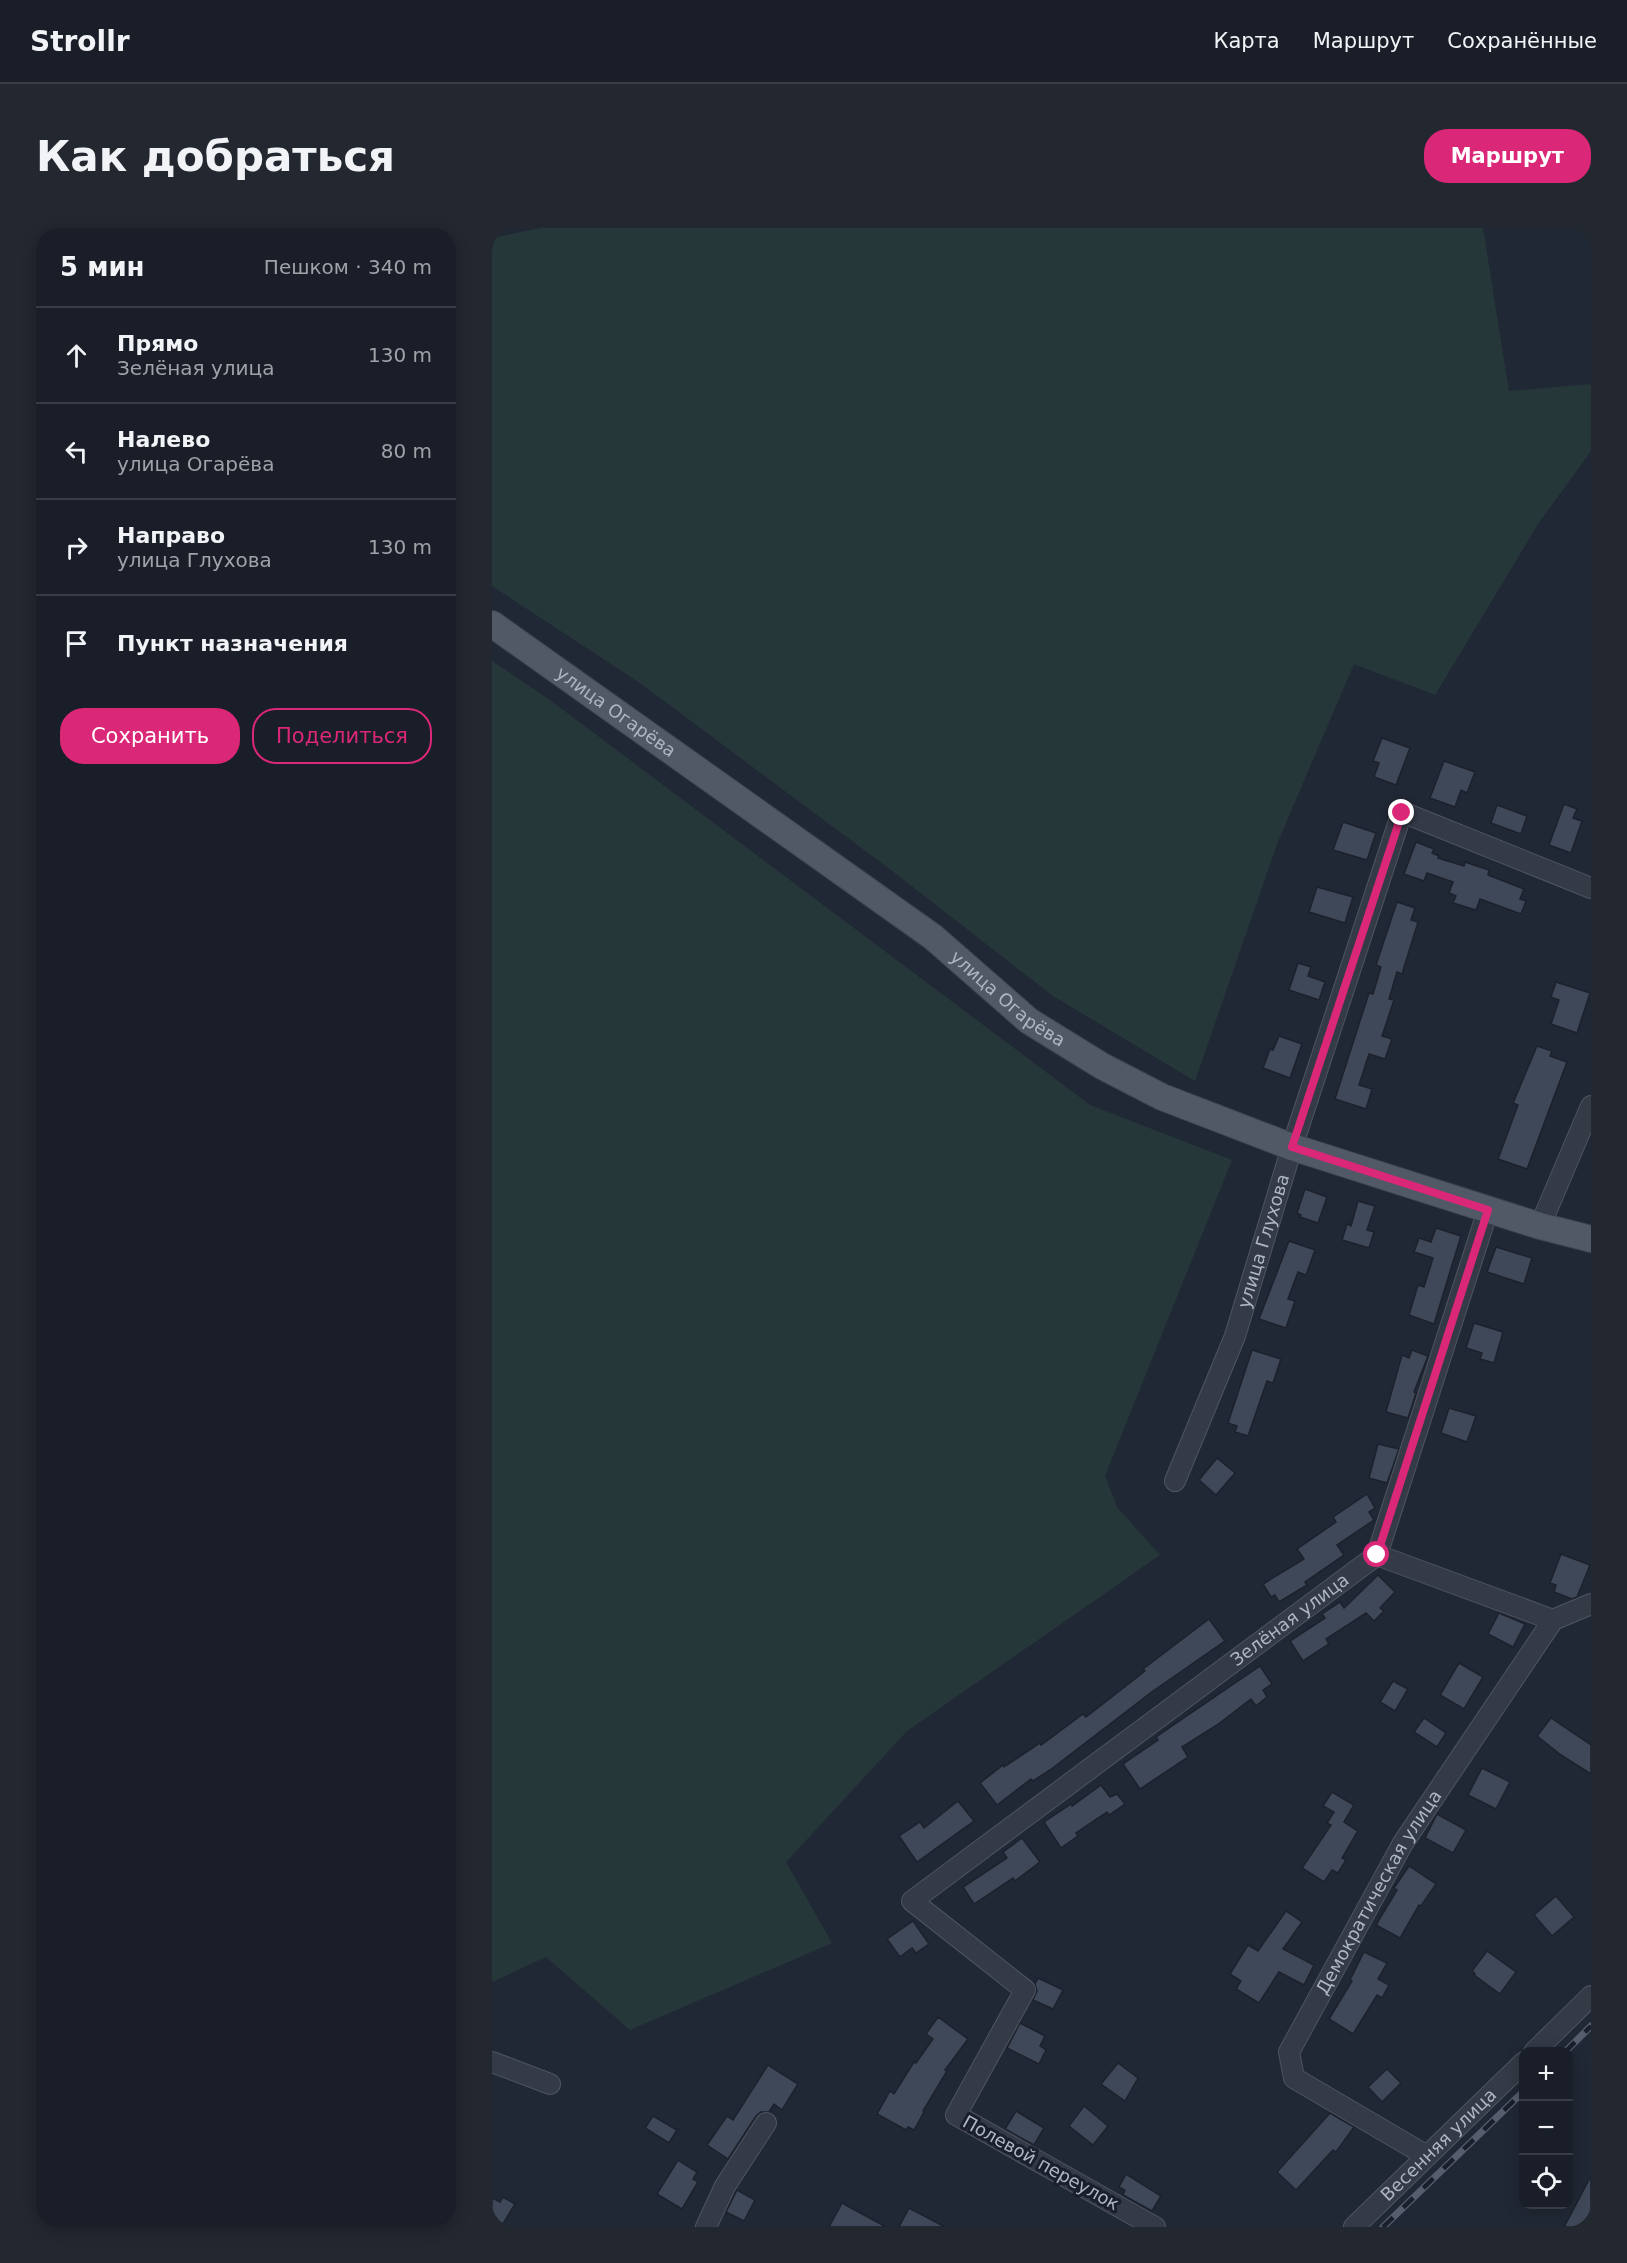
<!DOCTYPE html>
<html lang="ru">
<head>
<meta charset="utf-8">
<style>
  :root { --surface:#191e28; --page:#222730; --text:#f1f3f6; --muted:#9fa2a8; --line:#373c45; --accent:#db2777 }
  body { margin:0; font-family:"DejaVu Sans",sans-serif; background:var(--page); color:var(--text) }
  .controls { position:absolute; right:18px; bottom:18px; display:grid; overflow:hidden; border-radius:12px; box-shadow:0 3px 15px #0003 }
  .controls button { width:54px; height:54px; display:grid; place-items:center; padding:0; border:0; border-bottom:2px solid var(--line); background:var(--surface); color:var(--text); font:30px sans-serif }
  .stop { position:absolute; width:18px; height:18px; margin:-14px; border:4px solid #db2777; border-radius:50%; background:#fff }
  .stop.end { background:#db2777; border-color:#fff; box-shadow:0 2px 6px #0008 }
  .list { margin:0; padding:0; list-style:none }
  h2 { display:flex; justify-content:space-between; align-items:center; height:78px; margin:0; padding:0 24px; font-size:26px }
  h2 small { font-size:20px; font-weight:400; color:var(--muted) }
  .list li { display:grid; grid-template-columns:39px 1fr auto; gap:18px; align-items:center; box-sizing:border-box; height:96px; padding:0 24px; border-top:2px solid var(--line) }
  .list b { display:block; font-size:22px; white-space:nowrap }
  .list p { margin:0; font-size:20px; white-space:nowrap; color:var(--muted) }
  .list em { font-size:20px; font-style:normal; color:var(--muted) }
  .actions { display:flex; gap:12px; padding:18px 24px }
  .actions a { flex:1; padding:14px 0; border:2px solid var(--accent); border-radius:24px; text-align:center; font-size:21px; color:var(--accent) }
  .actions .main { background:var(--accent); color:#fff }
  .icon { flex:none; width:33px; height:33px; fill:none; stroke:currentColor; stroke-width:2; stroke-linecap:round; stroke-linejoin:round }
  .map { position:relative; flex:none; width:1099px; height:1999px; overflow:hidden; border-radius:24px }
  header { display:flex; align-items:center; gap:36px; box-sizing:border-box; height:84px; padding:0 30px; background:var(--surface); border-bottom:2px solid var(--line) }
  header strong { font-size:28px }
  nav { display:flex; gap:33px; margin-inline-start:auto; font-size:21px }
  .intro { display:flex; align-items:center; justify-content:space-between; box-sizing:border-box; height:144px; padding:0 36px }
  h1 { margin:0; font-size:42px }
  .button { padding:15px 27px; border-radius:24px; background:var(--accent); color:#fff; font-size:21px; font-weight:700 }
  main { display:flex; gap:36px; padding:0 36px }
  aside { flex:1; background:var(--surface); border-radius:24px; box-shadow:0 3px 15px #0003 }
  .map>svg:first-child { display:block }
</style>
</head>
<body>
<header>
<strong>Strollr</strong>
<nav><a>Карта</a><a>Маршрут</a><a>Сохранённые</a></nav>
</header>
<div class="intro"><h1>Как добраться</h1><a class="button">Маршрут</a></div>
<main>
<aside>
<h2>5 мин<small>Пешком · 340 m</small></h2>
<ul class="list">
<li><svg class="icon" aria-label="ahead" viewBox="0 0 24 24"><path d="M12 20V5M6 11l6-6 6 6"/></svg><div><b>Прямо</b><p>Зелёная улица</p></div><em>130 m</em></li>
<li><svg class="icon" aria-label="left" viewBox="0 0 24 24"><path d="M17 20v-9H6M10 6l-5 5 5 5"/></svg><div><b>Налево</b><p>улица Огарёва</p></div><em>80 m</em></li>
<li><svg class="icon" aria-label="right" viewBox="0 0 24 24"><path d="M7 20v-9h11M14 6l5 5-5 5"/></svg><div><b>Направо</b><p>улица Глухова</p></div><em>130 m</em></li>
<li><svg class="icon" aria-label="arrive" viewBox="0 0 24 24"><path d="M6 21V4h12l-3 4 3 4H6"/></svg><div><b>Пункт назначения</b></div></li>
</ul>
<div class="actions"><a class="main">Сохранить</a><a>Поделиться</a></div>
</aside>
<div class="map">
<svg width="1099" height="1999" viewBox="0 0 1099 1999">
  <rect width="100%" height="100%" fill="#212835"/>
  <g fill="#263739">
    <path d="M48,0H991L1017,163L1099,156V223L1046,296L943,467L862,436L785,616L703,853L561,768L399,642L148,455L0,358V10Z"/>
    <path d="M0,433L55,470L598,877L740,932L613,1248L625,1279L668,1327L415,1503L294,1634L340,1715L138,1802L54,1729L0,1754Z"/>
  </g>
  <g fill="#3f4858" stroke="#1c212d" stroke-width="1.5">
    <path d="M890,510L918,520L904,557L882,549L887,535L881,533Z"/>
    <path d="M952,533L983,544L975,565L969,562L963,579L938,570Z"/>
    <path d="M1072,576L1085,581L1081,590L1090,593L1079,625L1057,617Z"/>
    <path d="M1005,577L1035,588L1029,606L999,595Z"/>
    <path d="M851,594L884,605L875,632L841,622Z"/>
    <path d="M924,614L942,621L940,625L947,628L946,630L972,638L973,634L997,642L996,647L1032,661L1028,671L1034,673L1029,686L988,671L984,682L961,675L964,668L957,665L961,654L935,645L932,653L912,646Z"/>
    <path d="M825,659L861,669L853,695L817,684Z"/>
    <path d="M905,674L923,680L919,692L926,694L910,746L905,744L897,771L902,772L890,808L900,811L893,831L877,826L867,857L880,861L874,881L843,871L877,765L881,766L889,739L884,737Z"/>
    <path d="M806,735L819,739L816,748L833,754L827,772L797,762Z"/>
    <path d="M1064,754L1098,765L1085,805L1059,796L1067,772L1059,769Z"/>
    <path d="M787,808L810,816L798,850L771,840L778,821L781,822Z"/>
    <path d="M1045,818L1060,823L1058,828L1075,834L1035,941L1006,931L1026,877L1021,875Z"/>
    <path d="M813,961L835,969L826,995L808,989L809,987L805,985Z"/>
    <path d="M866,973L883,978L875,1002L882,1004L877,1020L850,1012L855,996L859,998Z"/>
    <path d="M944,1000L969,1008L942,1096L917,1087L926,1057L932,1059L941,1030L922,1024L927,1010L939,1014Z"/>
    <path d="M797,1013L823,1022L814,1047L806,1044L796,1071L803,1073L794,1100L767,1091Z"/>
    <path d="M1004,1019L1040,1030L1032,1056L995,1044Z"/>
    <path d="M982,1095L1011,1104L1002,1135L988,1131L990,1125L974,1120Z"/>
    <path d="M760,1122L789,1131L781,1155L775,1153L756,1208L743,1204L745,1198L736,1195Z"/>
    <path d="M920,1122L936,1128L922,1164L924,1165L916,1190L894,1184L910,1127L917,1130Z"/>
    <path d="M957,1180L984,1188L975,1214L949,1205Z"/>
    <path d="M886,1216L907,1221L895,1255L877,1250Z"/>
    <path d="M725,1230L743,1245L724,1267L707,1252Z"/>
    <path d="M875,1266L883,1280L877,1284L882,1292L845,1317L852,1327L813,1354L815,1357L787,1374L783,1367L779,1369L771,1356L812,1331L805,1321L844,1294L841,1289Z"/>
    <path d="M1069,1326L1098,1337L1085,1369L1080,1371L1062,1364L1064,1357L1058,1355Z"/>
    <path d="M886,1347L903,1364L888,1380L892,1383L882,1393L874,1385L834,1411L837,1416L811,1433L798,1413L833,1390L830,1386L848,1374L852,1380Z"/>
    <path d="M1007,1385L1033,1396L1021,1419L996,1406Z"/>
    <path d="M717,1391L733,1413L661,1463L558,1542L541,1553L539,1551L505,1577L488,1555L511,1537L512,1539L548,1515L549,1517L591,1486L594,1489L653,1443L651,1441Z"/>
    <path d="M967,1435L991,1449L972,1481L948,1467Z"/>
    <path d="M768,1438L780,1456L771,1462L775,1469L764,1478L759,1471L725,1497L690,1519L696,1529L648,1561L631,1536L666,1512L664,1509Z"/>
    <path d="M901,1453L916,1461L903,1483L888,1474Z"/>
    <path d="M932,1490L954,1505L945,1519L922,1504Z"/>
    <path d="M1059,1490L1099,1517V1546L1069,1527L1045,1508Z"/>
    <path d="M990,1540L1018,1554L1004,1581L976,1567Z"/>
    <path d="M609,1557L618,1569L625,1566L633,1576L617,1587L615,1584L584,1605L586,1608L569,1620L552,1594L579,1576L580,1578Z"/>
    <path d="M840,1564L862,1577L852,1594L866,1603L850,1630L854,1632L846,1645L840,1642L832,1654L810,1640L839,1597L835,1595L842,1584L831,1578Z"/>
    <path d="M466,1573L482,1593L425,1634L407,1608L428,1594L432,1600Z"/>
    <path d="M945,1586L974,1602L961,1625L933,1610Z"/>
    <path d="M530,1610L548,1634L523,1653L521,1650L482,1676L471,1659L515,1630L511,1624Z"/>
    <path d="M917,1638L944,1656L929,1678L927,1677L908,1710L884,1697L905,1662L902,1660Z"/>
    <path d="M1064,1668L1082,1689L1060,1708L1042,1687Z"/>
    <path d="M794,1683L810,1694L791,1721L822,1737L812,1757L787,1744L767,1775L744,1761L749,1753L738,1746L756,1717L766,1723Z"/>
    <path d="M421,1693L437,1716L424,1725L420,1720L408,1729L395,1711Z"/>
    <path d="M995,1723L1024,1744L1008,1766L982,1747L983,1746L980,1743Z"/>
    <path d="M872,1724L895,1735L886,1751L897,1757L890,1770L885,1767L861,1806L837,1791L860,1753L858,1752Z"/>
    <path d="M546,1750L571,1762L561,1781L541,1772L545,1763L543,1756Z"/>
    <path d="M446,1789L476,1811L453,1842L455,1843L431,1883L432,1884L422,1902L416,1899L414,1902L385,1886L398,1863L402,1866L422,1834L424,1835L441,1811L434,1806Z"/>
    <path d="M528,1795L553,1808L548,1818L554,1822L547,1836L515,1820Z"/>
    <path d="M626,1835L646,1850L633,1873L609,1856Z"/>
    <path d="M276,1837L306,1856L290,1882L282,1876L277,1884H269L264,1888L236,1931L215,1917L235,1888L241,1892Z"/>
    <path d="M895,1841L909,1855L890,1874L876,1859Z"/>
    <path d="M592,1878L616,1898L601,1917L577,1898Z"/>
    <path d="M524,1883L552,1900L542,1917L513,1901Z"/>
    <path d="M838,1885L862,1899L844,1924L841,1922L804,1962L785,1944Z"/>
    <path d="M161,1888L185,1902L177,1915L153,1900Z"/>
    <path d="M186,1932L205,1944L201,1951L206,1954L190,1981L165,1966Z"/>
    <path d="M634,1946L669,1968L660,1983L631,1967L633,1962L627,1959Z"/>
    <path d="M1099,1948V1999H1072Z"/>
    <path d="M245,1962L263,1972L252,1993L234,1984Z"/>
    <path d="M11,1969L23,1976L9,1999H0V1970L8,1974Z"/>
    <path d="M350,1975L394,1999H337Z"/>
    <path d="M417,1980L453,1999H407Z"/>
  </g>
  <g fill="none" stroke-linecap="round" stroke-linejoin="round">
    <defs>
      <g id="minor">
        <path d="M1048,998L1099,878"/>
        <path id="s1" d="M683,1253L743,1108L800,919L910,584L1099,660"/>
        <path d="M885,1327L1061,1392"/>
        <path d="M1042,1824L1099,1768"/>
        <path d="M0,1834L58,1856"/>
        <path id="s2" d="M935,1928L802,1850L797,1824L911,1615L1061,1392L1099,1376"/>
        <path d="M214,1999L233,1958L274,1895"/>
        <path id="s3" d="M663,1999L464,1887L533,1762L420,1673L885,1327L996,982"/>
        <path id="s4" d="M862,1999L1032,1834"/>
      </g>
      <g id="major">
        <path id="s5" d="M0,396L441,709L537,793L610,838L670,869L800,919L1048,998L1099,1011"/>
      </g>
    </defs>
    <use href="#minor" stroke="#4e5561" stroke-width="22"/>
    <use href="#major" stroke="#3d4350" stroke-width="28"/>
    <use href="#minor" stroke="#343a46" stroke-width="20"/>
    <use href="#major" stroke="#525966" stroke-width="26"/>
    <defs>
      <g id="rail">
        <path d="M1073,1824L1099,1798"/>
        <path d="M891,1999L1032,1863"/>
      </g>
    </defs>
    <use href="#rail" stroke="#565e6d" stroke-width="7"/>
    <use href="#rail" stroke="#1a1f2b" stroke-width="4.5" stroke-dasharray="14" stroke-linecap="butt"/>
  </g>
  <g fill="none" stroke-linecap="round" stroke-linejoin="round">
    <path stroke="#db2777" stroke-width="8" d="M885,1327L996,982L800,919L910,585"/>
  </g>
  <g text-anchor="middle" stroke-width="6" stroke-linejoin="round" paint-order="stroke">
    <g font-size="18" fill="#aeb5c3" stroke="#1a1f2b">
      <text dy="6" stroke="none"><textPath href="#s5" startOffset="152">улица Огарёва</textPath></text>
      <text dy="6" stroke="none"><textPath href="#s5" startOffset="638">улица Огарёва</textPath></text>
      <text dy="6" stroke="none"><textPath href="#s1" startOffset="256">улица Глухова</textPath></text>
      <text dy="6" stroke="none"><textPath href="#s3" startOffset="986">Зелёная улица</textPath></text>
      <text dy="6" stroke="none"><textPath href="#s2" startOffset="364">Демократическая улица</textPath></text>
      <text dy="6" stroke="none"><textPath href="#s4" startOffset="118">Весенняя улица</textPath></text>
      <text transform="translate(549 1935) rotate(29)" y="6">Полевой переулок</text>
    </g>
  </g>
</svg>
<div class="controls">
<button>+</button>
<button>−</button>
<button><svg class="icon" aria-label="locate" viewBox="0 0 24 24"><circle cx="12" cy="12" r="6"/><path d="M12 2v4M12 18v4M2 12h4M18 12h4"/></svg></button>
</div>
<div class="stop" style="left:885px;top:1327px"></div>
<div class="stop end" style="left:910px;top:585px"></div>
</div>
</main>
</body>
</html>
